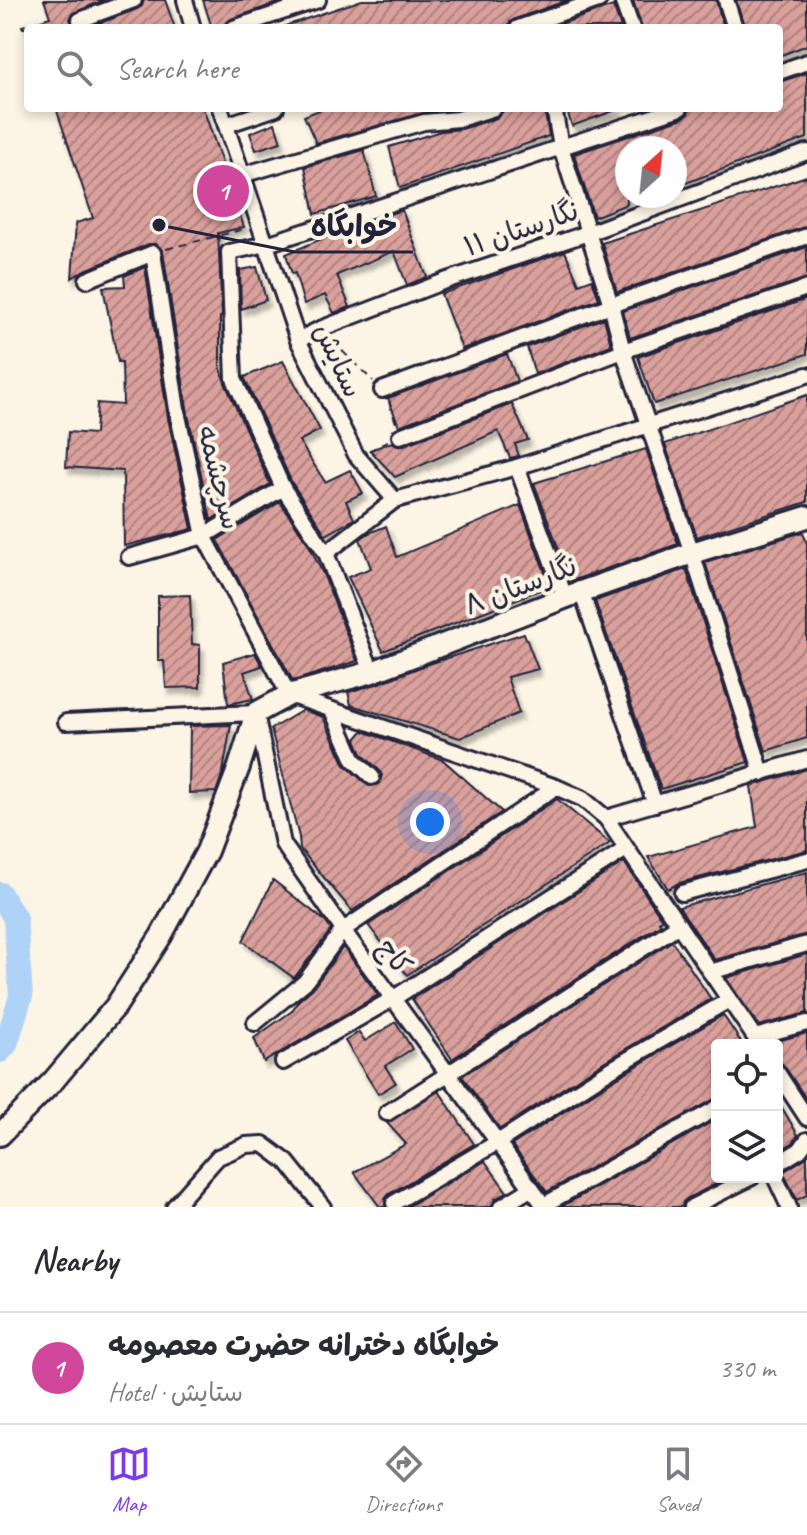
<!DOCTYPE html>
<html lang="en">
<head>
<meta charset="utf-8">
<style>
  :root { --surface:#fff; --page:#f2f2f3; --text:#2b2b33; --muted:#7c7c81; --line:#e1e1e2; --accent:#7c3aed }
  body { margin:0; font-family:Caveat,"Playpen Sans Arabic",sans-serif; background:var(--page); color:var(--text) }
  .controls { position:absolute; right:24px; bottom:24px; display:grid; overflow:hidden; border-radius:8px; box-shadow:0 4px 12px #0003 }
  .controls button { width:72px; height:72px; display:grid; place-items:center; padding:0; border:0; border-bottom:2px solid var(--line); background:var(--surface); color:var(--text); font:40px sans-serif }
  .compass { position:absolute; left:615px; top:136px; width:72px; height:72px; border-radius:50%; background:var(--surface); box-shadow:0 4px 12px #0003; rotate:27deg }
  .you { position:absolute; left:430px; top:822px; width:28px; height:28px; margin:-20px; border:6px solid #fff; border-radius:50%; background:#1a73e8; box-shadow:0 0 0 12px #1a73e833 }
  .badge { display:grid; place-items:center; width:52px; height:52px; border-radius:50%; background:var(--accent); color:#fff; font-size:26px; font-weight:700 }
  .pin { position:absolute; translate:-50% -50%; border:4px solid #fff; box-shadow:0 2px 8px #0006 }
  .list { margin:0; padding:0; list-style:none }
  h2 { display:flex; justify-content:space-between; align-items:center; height:104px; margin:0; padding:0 32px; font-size:34px }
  h2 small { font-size:26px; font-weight:400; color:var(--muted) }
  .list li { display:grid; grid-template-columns:52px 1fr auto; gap:24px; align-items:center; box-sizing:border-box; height:112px; padding:0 32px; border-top:2px solid var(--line) }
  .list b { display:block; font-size:30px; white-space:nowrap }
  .list p { margin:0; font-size:26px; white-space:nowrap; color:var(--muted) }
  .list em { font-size:26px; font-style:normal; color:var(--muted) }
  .icon { flex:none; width:44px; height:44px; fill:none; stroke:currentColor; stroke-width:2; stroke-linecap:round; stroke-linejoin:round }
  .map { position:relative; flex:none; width:807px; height:1207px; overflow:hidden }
  .search { position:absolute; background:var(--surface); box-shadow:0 4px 12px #0003; left:24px; right:24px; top:24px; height:88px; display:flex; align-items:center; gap:20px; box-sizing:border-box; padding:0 28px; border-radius:8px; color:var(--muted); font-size:30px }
  .sheet { height:216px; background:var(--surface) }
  nav { display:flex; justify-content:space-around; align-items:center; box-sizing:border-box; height:112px; border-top:2px solid var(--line); background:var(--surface); font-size:22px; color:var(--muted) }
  nav a { display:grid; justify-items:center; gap:4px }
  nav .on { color:var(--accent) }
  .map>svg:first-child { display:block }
</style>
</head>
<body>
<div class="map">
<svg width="807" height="1207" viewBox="0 0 807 1207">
  <defs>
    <pattern id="building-hatch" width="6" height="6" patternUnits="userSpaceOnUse" patternTransform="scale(2)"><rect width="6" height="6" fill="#daa09c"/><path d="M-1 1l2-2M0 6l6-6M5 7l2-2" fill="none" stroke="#b08280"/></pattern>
    <filter id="shadow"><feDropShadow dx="3.5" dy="6" stdDeviation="2" flood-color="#0004"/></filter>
  </defs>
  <rect width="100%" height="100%" fill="#fcf5e5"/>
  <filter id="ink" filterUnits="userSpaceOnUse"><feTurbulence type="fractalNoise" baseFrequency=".0125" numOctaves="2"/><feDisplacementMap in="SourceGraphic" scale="16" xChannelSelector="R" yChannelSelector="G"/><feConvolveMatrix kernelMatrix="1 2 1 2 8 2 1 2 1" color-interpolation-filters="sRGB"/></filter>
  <g filter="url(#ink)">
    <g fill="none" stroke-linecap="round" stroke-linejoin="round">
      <path stroke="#afd2f7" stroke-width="24" d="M0,894L15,918L21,996L6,1044L0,1051"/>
    </g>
    <g fill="url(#building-hatch)" stroke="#22223b" stroke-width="2" filter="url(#shadow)">
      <path d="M44,0H105L73,13L70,19L74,28H23L22,26L50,17Z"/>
      <path d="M144,0H165L175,28H87L137,9L142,6Z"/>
      <path d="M203,0H286L231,19L225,24L214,28H212Z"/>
      <path d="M362,0H568L515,19L510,22L508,28H285V26Z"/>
      <path d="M633,0H716L724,28H642Z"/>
      <path d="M736,0H807V45L779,56V28H745Z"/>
      <path d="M613,6L621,28H549L578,18Z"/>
      <path d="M807,73V138L675,187V148H627V204L594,217L574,154L683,118L688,114L690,108H779V82Z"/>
      <path d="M56,108H203L244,227L218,233L222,316L220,317V365L225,383L270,484L211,520L188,414L163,251L156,244H149L83,271L72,278L76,223L93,218Z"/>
      <path d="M324,108H429L430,111L316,143L304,116Z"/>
      <path d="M511,108H544L549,136L400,188L389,147L441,131L462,129L497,118L504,110Z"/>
      <path d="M566,108H618L619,109L572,126Z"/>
      <path d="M275,123L281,142L256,150L250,133Z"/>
      <path d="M364,150L376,196L315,214L305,167Z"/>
      <path d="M807,176V226L617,292L602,243Z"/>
      <path d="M402,210L427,277L407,285L394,251L337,275L350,307L334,313L325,295L304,304L295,273L292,274L286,254L350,227Z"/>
      <path d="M807,247V278L630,338L623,311Z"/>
      <path d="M565,251L579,284L592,279L599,299L462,349L441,294Z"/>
      <path d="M145,267L168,418L192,529L124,546L123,471L66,467L68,432L95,434L97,403L123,405L122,362H118L103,287L125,286L124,276Z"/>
      <path d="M257,267L266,300L241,309L240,270Z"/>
      <path d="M807,299V354L654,404L638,357Z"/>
      <path d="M604,318L611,345L535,374L527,347Z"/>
      <path d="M507,354L517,381L399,426L388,398Z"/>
      <path d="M283,361L320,430L299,441L325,482L350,470L363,493L346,501L354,519L326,535L292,483L244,377Z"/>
      <path d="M807,395V502L697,537L665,444Z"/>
      <path d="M512,404L528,440L515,444L519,456L510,458L498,431L395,477L370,450L392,442L398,446L404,445Z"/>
      <path d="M646,449L678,544L571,581L534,483Z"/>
      <path d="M280,502L309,545L324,576L357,661L293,681L217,540Z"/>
      <path d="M520,505L550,586L383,651L348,577L371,568L360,539L369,533L386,526L397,557Z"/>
      <path d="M803,532L807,544V738L766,751L705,562Z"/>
      <path d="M686,569L748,762L661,789L595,601Z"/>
      <path d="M190,595L192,644L200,645V687L166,688L164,661H158V596Z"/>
      <path d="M524,633L538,669L507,677L519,713L460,738L351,705L348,692L377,684L423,666Z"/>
      <path d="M255,653L262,666L244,672L253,699L228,704L223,662Z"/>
      <path d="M303,710L323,717L345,765L369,786L379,784L382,775L379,770L362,754L356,739L363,731L443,760L502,812L352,911L300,849L299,837L271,729Z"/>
      <path d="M231,725L223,772L216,792L189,793L190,726Z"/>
      <path d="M807,769V850L679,883L668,889L648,857L757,827L751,786Z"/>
      <path d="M557,799L610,843L407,975L368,925Z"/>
      <path d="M624,862L662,919L659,922L661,924L452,1059L412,999Z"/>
      <path d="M807,872V934L715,960L679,907Z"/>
      <path d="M273,880L325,921L331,930L294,978L243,941Z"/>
      <path d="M672,941L711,999L605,1061L500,1129L462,1076Z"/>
      <path d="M343,947L378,995L264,1062L254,1038L292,1011L298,1001L313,988Z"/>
      <path d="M807,954V1013L759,1026L726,978Z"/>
      <path d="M723,1015L743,1045H717V1098L547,1192L512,1145L615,1079Z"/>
      <path d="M396,1022L412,1049L385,1066L396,1083L378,1094L345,1041L359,1032L365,1041Z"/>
      <path d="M807,1033V1100L785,1067L777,1058V1045H770V1043Z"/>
      <path d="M439,1091L474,1144L389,1194L385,1199V1207H380L354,1172L406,1144L387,1123Z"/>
      <path d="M777,1099L798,1135L793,1143L777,1152Z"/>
      <path d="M717,1119V1177H730L688,1198L683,1202L682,1207H561Z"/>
      <path d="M807,1157V1195L797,1200L783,1172Z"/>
      <path d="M485,1161L507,1192L495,1199L491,1207H407Z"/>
    </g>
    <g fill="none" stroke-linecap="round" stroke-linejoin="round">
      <defs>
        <g id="street">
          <path d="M185,0L193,28"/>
          <path d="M622,0L632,28"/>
          <path d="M726,0L735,28"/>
          <path d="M80,20L134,0"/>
          <path d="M234,28L318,0"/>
          <path d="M518,28L599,0"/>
          <path d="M779,72L807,62"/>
          <path d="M220,108L298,340L356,455L395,500L517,467L807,375"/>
          <path d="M554,108L561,147L611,305L623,351L692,553L762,773"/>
          <path d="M226,125L276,108"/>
          <path d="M242,175L424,122L459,119L494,108"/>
          <path d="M87,280L153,253L178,416L204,536L289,695L556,787L583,799L606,818L760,1045"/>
          <path d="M298,340L320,329L445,281L588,233L807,152"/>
          <path d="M382,390L611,305L807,236"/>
          <path d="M400,436L623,351L807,288"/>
          <path d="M517,467L565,597L581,591L655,804"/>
          <path d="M326,553L395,500"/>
          <path d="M129,557L204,536L283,488"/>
          <path d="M372,672L326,553L283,488L234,379L229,252L267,244L680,108"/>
          <path d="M332,710L354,760L372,777"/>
          <path d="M66,722L256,713L283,844L343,930L545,1207"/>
          <path d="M606,818L807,759"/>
          <path d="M682,893L807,860"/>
          <path d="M710,972L807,944"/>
          <path d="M255,1023L305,982L343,930L556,787"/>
          <path d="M755,1037L807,1023"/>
          <path d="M283,1062L394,998L626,849"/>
          <path d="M777,1072L807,1118"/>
          <path d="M387,1113L679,925"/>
          <path d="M777,1164L800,1150L807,1140"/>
          <path d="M775,1177L789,1207"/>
          <path d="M394,1203L498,1142L610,1070L729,1000"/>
          <path d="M544,1205L717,1108"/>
          <path d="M174,1207L218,1157L246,1145L263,1144L287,1162L323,1207"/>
          <path d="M501,1207L532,1188"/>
          <path d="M692,1207L752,1177"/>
        </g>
        <path id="secondary" d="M0,1135L54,1080L116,1006L161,936L207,851L239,767L256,713L289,695L372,672L572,595L692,553L807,517"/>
      </defs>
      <use href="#street" stroke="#22223b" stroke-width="20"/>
      <use href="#secondary" stroke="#22223b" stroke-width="26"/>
      <g stroke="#22223b" stroke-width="2" stroke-dasharray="8 6" stroke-linecap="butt">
        <path d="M166,249L245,229"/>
        <path d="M332,341L373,381"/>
        <path d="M389,402L396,423"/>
        <path d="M369,451L388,441"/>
      </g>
      <use href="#street" stroke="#fcf5e5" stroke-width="14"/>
      <use href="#secondary" stroke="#fcf5e5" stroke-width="20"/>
    </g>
  </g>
  <g text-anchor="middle" stroke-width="8" stroke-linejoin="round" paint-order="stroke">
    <g font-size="28" fill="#22223b" stroke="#fcf5e5">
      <text transform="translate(521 228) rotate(-19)" y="10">نگارستان ۱۱</text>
      <text transform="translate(339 360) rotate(65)" y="10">ستایش</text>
      <text transform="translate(220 477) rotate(76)" y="10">سرچشمه</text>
      <text transform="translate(520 585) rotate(-21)" y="10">نگارستان ۸</text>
      <text transform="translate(395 956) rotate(53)" y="10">کاج</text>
    </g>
  </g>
  <path fill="none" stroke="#22223b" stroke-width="3" d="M159 225L295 252H413"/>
  <circle fill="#22223b" stroke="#fcf5e5" stroke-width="3" cx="159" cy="225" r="8"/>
  <g font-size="30" text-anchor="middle" font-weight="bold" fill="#22223b" stroke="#fcf5e5" stroke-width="8" stroke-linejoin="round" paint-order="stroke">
    <text x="354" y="236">خوابگاه</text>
  </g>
</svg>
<div class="controls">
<button><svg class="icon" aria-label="locate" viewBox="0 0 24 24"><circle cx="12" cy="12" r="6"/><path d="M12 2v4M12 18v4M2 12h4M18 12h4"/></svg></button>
<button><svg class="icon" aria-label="layers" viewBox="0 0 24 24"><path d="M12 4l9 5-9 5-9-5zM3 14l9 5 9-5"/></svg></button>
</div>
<svg class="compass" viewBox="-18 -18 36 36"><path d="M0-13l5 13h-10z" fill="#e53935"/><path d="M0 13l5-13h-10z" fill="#7c7c81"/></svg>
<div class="you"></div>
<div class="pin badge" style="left:223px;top:191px;background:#d1479c">1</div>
<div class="search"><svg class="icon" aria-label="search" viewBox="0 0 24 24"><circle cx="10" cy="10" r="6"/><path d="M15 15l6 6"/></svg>Search here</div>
</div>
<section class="sheet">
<h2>Nearby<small></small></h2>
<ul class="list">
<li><span class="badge" style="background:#d1479c">1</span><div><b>خوابگاه دخترانه حضرت معصومه</b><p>Hotel · ستایش</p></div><em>330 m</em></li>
</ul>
</section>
<nav>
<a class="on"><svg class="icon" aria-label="map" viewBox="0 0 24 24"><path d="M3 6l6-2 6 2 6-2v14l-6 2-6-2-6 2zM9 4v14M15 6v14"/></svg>Map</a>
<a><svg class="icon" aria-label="directions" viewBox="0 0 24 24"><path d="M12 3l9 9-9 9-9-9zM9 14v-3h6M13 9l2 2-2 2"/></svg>Directions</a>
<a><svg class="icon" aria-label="saved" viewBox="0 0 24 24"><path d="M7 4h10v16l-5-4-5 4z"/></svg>Saved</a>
</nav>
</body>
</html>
